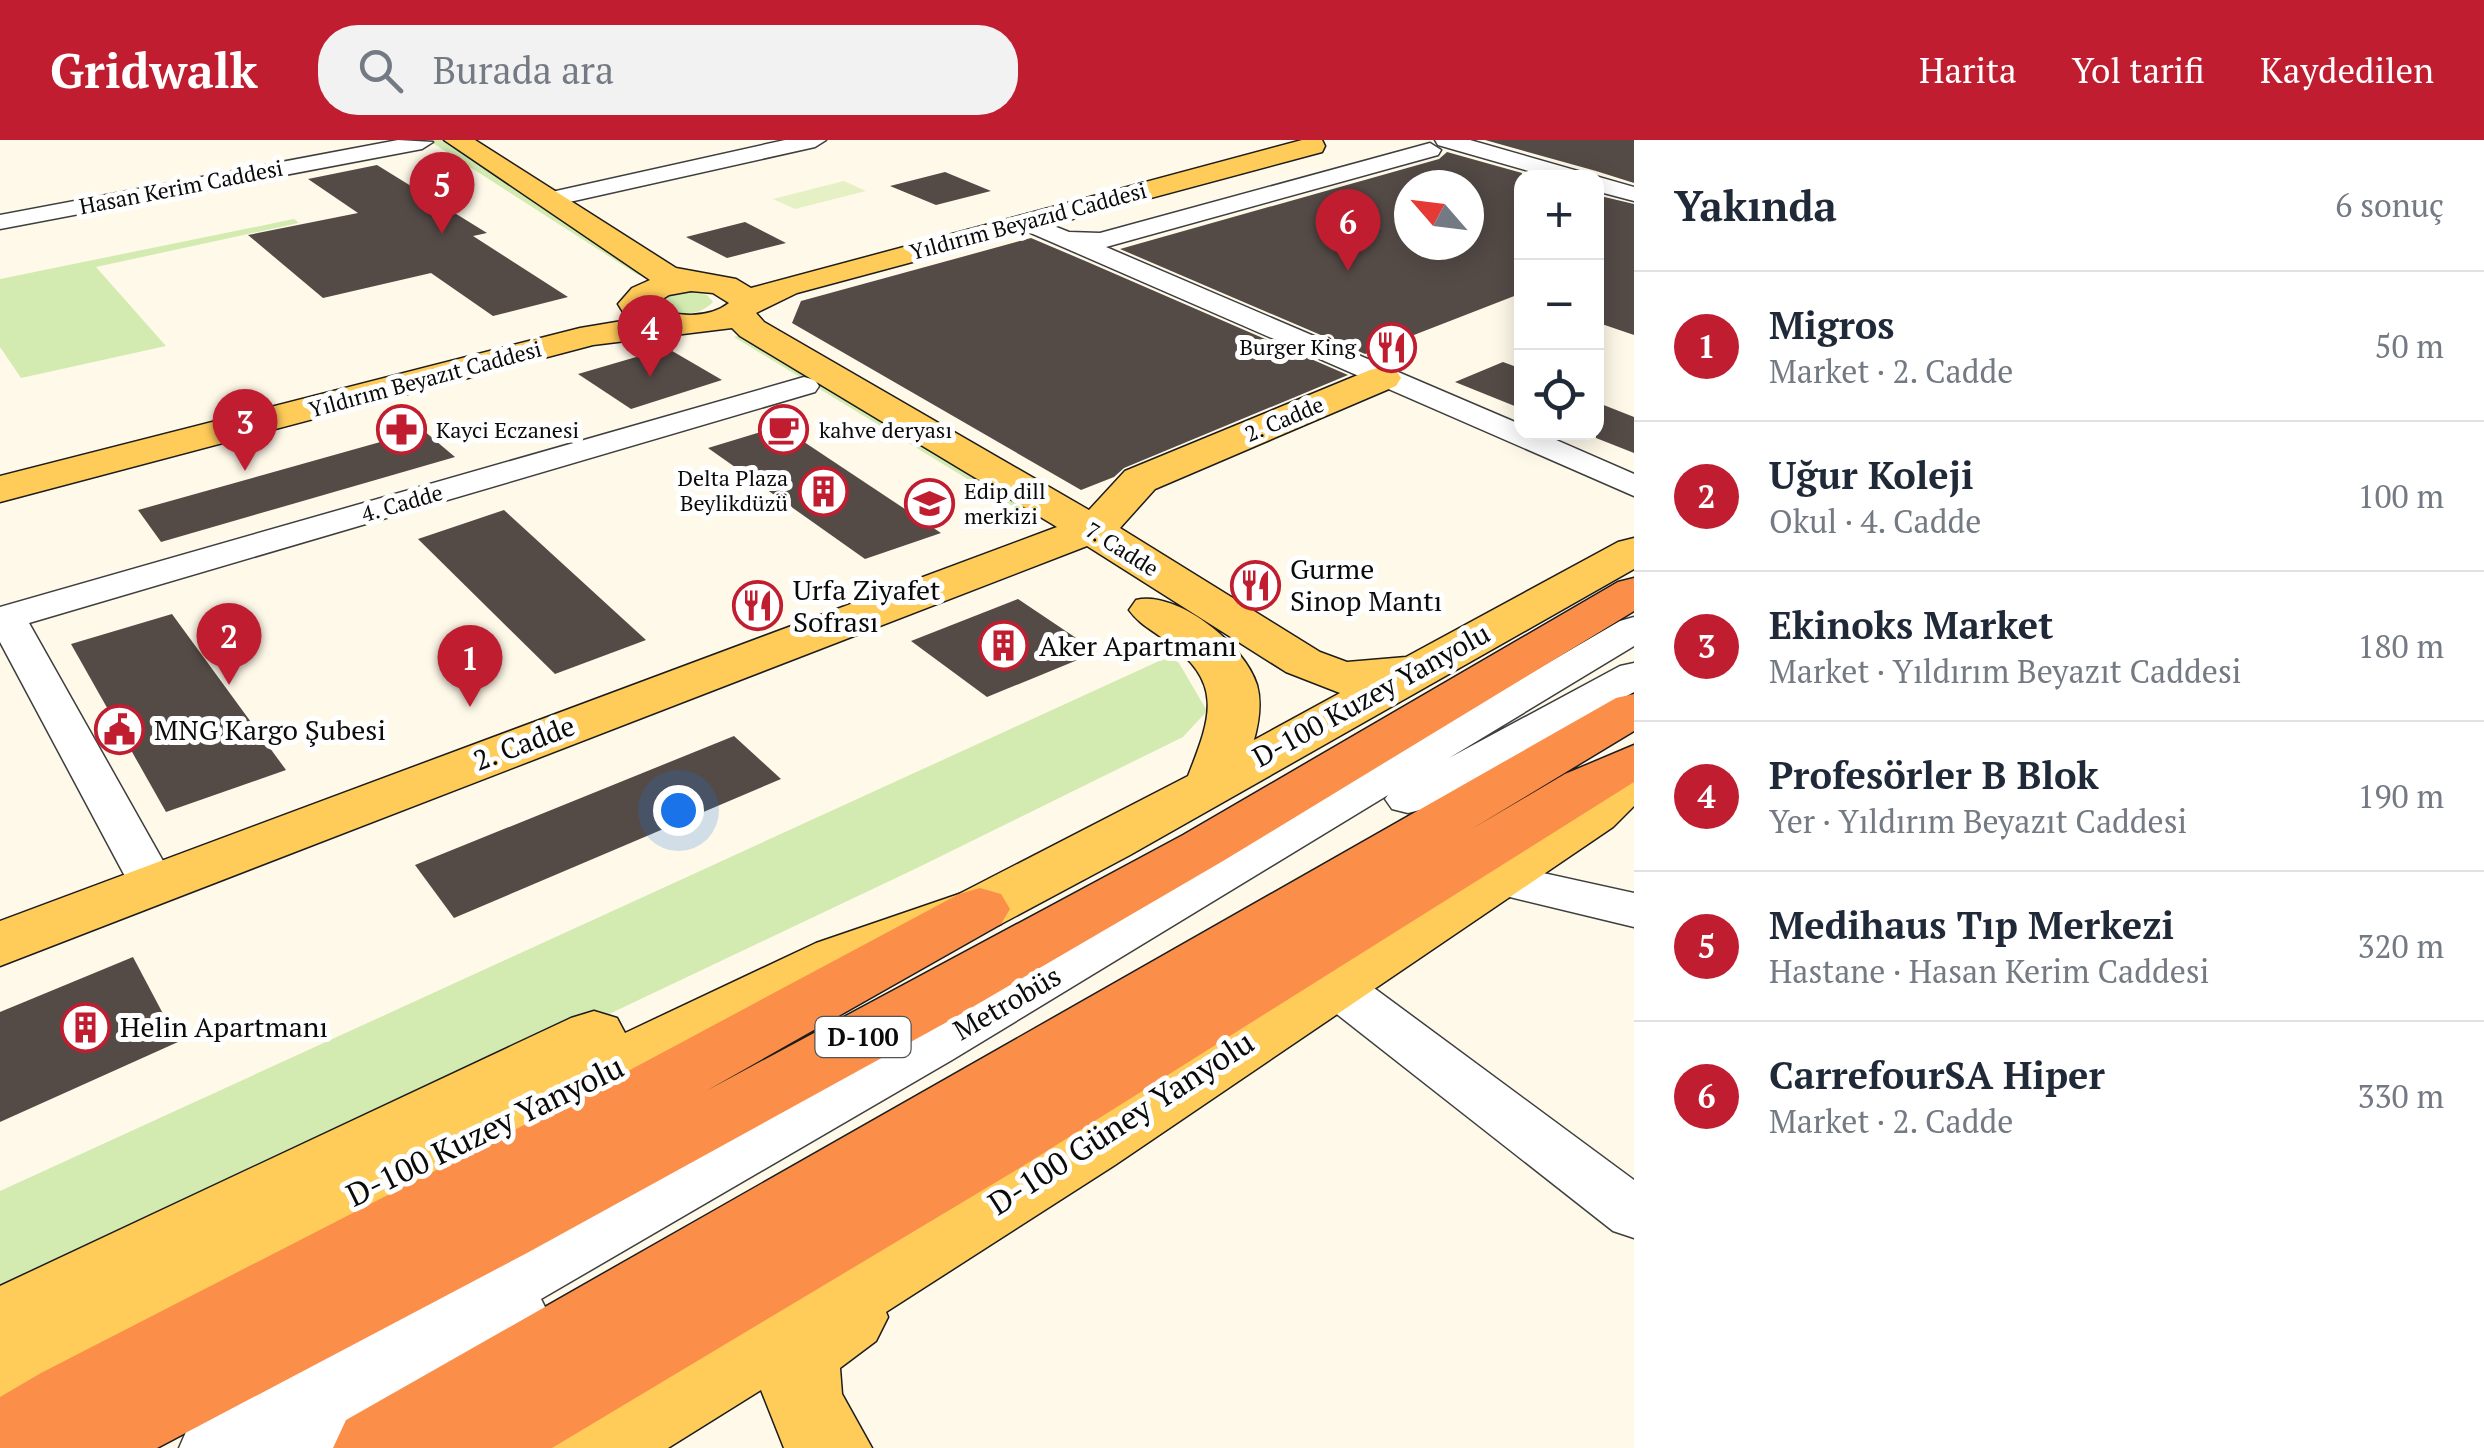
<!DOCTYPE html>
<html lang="tr">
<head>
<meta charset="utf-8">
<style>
  :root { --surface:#fff; --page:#f2f2f3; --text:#1f2937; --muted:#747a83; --line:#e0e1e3; --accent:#c11d30 }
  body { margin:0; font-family:"PT Serif",serif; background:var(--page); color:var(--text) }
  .controls { position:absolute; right:30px; top:30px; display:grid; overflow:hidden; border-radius:20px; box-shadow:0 5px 25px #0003 }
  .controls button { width:90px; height:90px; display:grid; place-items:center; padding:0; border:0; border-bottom:2px solid var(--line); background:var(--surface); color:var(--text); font:50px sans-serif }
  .compass { position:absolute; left:1394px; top:30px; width:90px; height:90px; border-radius:50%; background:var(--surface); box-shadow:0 5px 25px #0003; rotate:298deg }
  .you { position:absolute; left:678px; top:670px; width:35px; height:35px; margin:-25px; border:8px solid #fff; border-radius:50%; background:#1a73e8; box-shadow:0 0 0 15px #1a73e833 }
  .badge { display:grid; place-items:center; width:65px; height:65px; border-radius:50%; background:var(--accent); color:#fff; font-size:32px; font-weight:700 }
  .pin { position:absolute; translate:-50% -82px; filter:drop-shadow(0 2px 5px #0008) }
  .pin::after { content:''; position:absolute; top:52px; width:35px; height:30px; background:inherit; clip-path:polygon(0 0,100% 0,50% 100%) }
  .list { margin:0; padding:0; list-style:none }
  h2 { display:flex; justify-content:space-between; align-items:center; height:130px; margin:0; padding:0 40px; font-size:42px }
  h2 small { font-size:32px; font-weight:400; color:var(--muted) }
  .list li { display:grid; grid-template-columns:65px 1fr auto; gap:30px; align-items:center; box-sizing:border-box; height:150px; padding:0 40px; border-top:2px solid var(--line) }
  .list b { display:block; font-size:38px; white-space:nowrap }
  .list p { margin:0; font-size:32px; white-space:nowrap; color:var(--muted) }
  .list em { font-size:32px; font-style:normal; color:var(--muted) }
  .icon { flex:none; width:55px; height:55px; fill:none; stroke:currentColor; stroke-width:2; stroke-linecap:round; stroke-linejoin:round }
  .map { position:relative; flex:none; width:1634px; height:1308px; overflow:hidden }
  header { display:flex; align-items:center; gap:60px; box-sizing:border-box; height:140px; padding:0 50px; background:var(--accent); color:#fff }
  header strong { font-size:48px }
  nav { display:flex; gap:55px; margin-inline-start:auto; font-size:35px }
  .search { width:700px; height:90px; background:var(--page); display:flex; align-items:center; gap:25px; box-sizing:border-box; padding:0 35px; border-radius:40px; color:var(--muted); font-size:38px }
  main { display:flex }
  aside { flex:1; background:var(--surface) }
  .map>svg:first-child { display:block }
</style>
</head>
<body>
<header>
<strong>Gridwalk</strong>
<div class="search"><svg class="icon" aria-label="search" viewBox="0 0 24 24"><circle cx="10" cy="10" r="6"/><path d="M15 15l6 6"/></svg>Burada ara</div>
<nav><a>Harita</a><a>Yol tarifi</a><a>Kaydedilen</a></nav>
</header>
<main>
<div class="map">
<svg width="1634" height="1308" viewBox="0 0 1634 1308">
  <rect width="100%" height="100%" fill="#fff9e9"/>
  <g fill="#d3ebb1">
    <path d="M428,0H442L577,83L648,133L638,135Z"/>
    <path d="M294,79L299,83L96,127L166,206L21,238L0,207V139Z"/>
    <path d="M683,151L707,155L713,162C698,178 671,177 655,164L659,157Z"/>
    <path d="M745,194L1047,376L1035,380L734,197Z"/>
    <path d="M1170,516L1179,523L1207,571L1183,597L917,728L0,1163V1051Z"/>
  </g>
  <path fill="#e5f1c4" d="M844,41L866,51L795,69L773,59Z"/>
  <g fill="#544b47" fill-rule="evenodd">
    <path d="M1485,0H1634V43L1596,31Z"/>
    <path d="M1447,12L1522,33V153L1365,214L1120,109L1439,19ZM1409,45H1469V105H1409Z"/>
    <path d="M377,25L487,93L473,96L568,157L493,176L431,133L323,158L248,95L358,73L308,39Z"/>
    <path d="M945,32L991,51L936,65L890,46Z"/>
    <path d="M1596,55L1634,64V195L1596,182Z"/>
    <path d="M745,82L786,103L727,118L686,97Z"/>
    <path d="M1031,98L1083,120L1348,235L1124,328L1114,337L1081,350L792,183L801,161Z"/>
    <path d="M667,208L722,240L631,269L578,234Z"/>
    <path d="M1503,222L1522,229V269L1455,242Z"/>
    <path d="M1596,262L1634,277V313L1596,298Z"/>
    <path d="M780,286L941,393L865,419L708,308Z"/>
    <path d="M423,290L455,317L161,402L138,370Z"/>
    <path d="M504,370L646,500L555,534L418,399Z"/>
    <path d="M1018,459L1097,512L987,557L911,501Z"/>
    <path d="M172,474L286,630L166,672L71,504Z"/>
    <path d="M734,596L781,639L454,778L415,725Z"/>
    <path d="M133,817L178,902L0,982V872Z"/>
  </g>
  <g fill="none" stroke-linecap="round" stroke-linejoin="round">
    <defs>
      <g id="minor">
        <path d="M398,0L433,2L422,9L0,89V75Z"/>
        <path d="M785,0H826L815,7L547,67L535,60L547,53Z"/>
        <path d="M1435,0H1470L1634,47V61L1596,51V38H1553L1438,5Z"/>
        <path d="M1430,3L1441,10L1438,15L1106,107L1522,285V292H1538L1634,334V356L1017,87L1014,82L1026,75L1069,92L1100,93Z"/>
        <path d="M804,237L815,240L819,246L815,252L29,483L176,744L169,755L152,760L135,755L0,502V467Z"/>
        <path d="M1634,477V506L1449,618L1620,526L1634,523V552L1424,669L1408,673L1392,669L1385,659L1388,655L952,920L541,1159L549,1175L539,1195L359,1308H179L189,1285L573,1081L914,892L1620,481Z"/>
        <path d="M1498,723L1634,753V787L1481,750L1474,739L1481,728Z"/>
        <path d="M1333,825L1351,831L1634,1040V1098L1613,1091L1315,857L1307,844L1315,831Z"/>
      </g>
      <g id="major">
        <path d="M444,0H475L676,128L736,139L751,148L1302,0H1322L1325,6L1322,12L797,153L756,173L764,182L1089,370L1125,331L1370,230L1383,227L1396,230L1401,238L1396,246L1155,349L1120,388L1320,512L1347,522L1406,517L1618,402L1634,398V429L1130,715L1001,784L860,835L787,869L369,1082L28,1263L0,1274V1146L571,878L594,871L617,878L625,893L816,803L959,754L1188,636C1212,575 1224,542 1165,500C1152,490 1139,484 1129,470L1136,460C1177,450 1245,505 1257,545C1262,563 1259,582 1254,600L1340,553L1286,532L1087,406L0,826V781L1057,387L740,196L732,188L593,205L0,362V336L580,188L628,180L618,164L632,148L650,140ZM691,151L713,153L729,163C709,179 673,178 653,165L669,155Z"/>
        <path d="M1634,619V666L1613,687L1115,1025L886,1172L888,1177L876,1201L840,1228L842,1254L872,1308H784L761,1250L668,1308H551L564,1280L914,1078L1065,985L1477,725L1573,661L1615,624Z"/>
      </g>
      <g id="highway">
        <path d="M1634,438V471L1223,721L947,882L527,1113L157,1308H0V1257L41,1233L600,946L959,754L980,748L1001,754L1010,769L1001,784L706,951L1183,695L1618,442Z"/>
        <path d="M1634,554V591L1470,690L1565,634L1634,605V642L1023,1026L552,1308H333L346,1280L1616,558Z"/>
      </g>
    </defs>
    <use href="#minor" stroke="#3e3e3e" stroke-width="3"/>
    <use href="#major" stroke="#1c1c1c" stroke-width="3"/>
    <use href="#highway" stroke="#1c1c1c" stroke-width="3"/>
    <use href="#minor" fill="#fff" fill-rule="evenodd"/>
    <use href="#major" fill="#ffcb59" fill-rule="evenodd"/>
    <use href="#highway" fill="#fb8f4a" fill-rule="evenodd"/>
  </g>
  <defs>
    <symbol id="restaurant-ring" viewBox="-11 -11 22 22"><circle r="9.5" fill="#fff" stroke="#c11d30" stroke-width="1.5"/><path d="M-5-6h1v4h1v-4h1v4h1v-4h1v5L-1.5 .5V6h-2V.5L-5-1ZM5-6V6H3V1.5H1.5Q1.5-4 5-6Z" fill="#c11d30"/></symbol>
    <symbol id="pharmacy-ring" viewBox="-11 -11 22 22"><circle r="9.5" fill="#fff" stroke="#c11d30" stroke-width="1.5"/><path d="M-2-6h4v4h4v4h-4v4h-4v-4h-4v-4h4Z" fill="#c11d30"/></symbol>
    <symbol id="cafe-ring" viewBox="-11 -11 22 22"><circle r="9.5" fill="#fff" stroke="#c11d30" stroke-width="1.5"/><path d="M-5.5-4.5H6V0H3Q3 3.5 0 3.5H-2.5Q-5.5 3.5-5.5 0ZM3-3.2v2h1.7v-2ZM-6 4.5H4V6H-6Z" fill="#c11d30"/></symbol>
    <symbol id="building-ring" viewBox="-11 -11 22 22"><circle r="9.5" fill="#fff" stroke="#c11d30" stroke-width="1.5"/><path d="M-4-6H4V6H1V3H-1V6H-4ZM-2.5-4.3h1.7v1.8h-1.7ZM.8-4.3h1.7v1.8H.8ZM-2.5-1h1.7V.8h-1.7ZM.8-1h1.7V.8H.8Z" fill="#c11d30"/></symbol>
    <symbol id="school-ring" viewBox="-11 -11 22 22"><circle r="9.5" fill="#fff" stroke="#c11d30" stroke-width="1.5"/><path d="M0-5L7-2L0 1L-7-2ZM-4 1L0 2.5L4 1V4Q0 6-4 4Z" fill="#c11d30"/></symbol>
    <symbol id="civic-ring" viewBox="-11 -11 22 22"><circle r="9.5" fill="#fff" stroke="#c11d30" stroke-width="1.5"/><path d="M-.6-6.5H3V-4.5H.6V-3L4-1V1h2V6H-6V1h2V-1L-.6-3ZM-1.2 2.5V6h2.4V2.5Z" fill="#c11d30"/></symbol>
  </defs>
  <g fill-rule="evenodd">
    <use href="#restaurant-ring" x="1364" y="180" width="55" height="55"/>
    <use href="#pharmacy-ring" x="374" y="262" width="55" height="55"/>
    <use href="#cafe-ring" x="756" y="262" width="55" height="55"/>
    <use href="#building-ring" x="796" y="324" width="55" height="55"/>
    <use href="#school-ring" x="902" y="336" width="55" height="55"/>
    <use href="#restaurant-ring" x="1228" y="418" width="55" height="55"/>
    <use href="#restaurant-ring" x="730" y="438" width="55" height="55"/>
    <use href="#building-ring" x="976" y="478" width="55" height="55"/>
    <use href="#civic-ring" x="92" y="562" width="55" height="55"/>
    <use href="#building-ring" x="58" y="860" width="55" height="55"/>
  </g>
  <g text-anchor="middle" stroke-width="10" stroke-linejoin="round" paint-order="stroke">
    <g font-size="22" fill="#0b0b0b" stroke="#fff">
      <text transform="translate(181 47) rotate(-11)" y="8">Hasan Kerim Caddesi</text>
      <text transform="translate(1028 81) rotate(-15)" y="8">Yıldırım Beyazıd Caddesi</text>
      <text transform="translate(425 239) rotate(-15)" y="8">Yıldırım Beyazıt Caddesi</text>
      <text transform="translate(1284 279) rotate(-23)" y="8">2. Cadde</text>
      <text transform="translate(402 363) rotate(-16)" y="8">4. Cadde</text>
      <text transform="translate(1122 409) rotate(32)" y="8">7. Cadde</text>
    </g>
    <g font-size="22" fill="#0b0b0b" stroke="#fff" text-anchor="start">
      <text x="1356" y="215" text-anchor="end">Burger King</text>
      <text x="436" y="298">Kayci Eczanesi</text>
      <text x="819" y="298">kahve deryası</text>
      <text x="788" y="346" text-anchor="end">Delta Plaza<tspan x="788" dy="25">Beylikdüzü</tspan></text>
      <text x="964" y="359">Edip dill<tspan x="964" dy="25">merkizi</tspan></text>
    </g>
    <rect fill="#fff" stroke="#545454" stroke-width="2.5" x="815.5" y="877" width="95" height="40" rx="8"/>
    <g font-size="25" font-weight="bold" fill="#0b0b0b">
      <text x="863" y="906">D-100</text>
    </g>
    <g font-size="28" fill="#0b0b0b" stroke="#fff" text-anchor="start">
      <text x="1290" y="439">Gurme<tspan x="1290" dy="32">Sinop Mantı</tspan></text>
      <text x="793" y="460">Urfa Ziyafet<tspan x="793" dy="32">Sofrası</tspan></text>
      <text x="1039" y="516">Aker Apartmanı</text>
      <text x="154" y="600">MNG Kargo Şubesi</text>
      <text x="120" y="897">Helin Apartmanı</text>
    </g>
    <g font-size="28" fill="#0b0b0b" stroke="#fff">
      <text transform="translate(1371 555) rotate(-29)" y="10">D-100 Kuzey Yanyolu</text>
      <text transform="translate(524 603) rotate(-21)" y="10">2. Cadde</text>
      <text transform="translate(1007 863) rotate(-30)" y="10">Metrobüs</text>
    </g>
    <g font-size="32" fill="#0b0b0b" stroke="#fff">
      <text transform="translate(1121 983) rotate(-33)" y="11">D-100 Güney Yanyolu</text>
      <text transform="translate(485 991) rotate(-26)" y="11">D-100 Kuzey Yanyolu</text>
    </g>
  </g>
</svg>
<div class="controls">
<button>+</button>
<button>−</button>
<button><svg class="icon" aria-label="locate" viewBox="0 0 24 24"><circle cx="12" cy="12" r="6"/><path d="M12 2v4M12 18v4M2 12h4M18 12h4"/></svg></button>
</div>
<svg class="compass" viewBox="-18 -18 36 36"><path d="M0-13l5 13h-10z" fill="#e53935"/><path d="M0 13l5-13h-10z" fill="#747a83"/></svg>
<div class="you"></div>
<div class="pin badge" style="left:470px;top:567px">1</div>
<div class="pin badge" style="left:229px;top:545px">2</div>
<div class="pin badge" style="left:245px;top:331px">3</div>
<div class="pin badge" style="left:650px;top:237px">4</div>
<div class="pin badge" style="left:442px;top:94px">5</div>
<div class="pin badge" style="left:1348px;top:131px">6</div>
</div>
<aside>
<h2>Yakında<small>6 sonuç</small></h2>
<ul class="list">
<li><span class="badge">1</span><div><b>Migros</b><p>Market · 2. Cadde</p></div><em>50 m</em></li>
<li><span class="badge">2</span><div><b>Uğur Koleji</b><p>Okul · 4. Cadde</p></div><em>100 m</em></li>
<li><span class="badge">3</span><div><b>Ekinoks Market</b><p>Market · Yıldırım Beyazıt Caddesi</p></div><em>180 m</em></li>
<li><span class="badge">4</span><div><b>Profesörler B Blok</b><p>Yer · Yıldırım Beyazıt Caddesi</p></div><em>190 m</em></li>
<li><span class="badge">5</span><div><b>Medihaus Tıp Merkezi</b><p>Hastane · Hasan Kerim Caddesi</p></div><em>320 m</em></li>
<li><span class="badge">6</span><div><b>CarrefourSA Hiper</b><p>Market · 2. Cadde</p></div><em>330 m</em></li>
</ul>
</aside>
</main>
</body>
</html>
